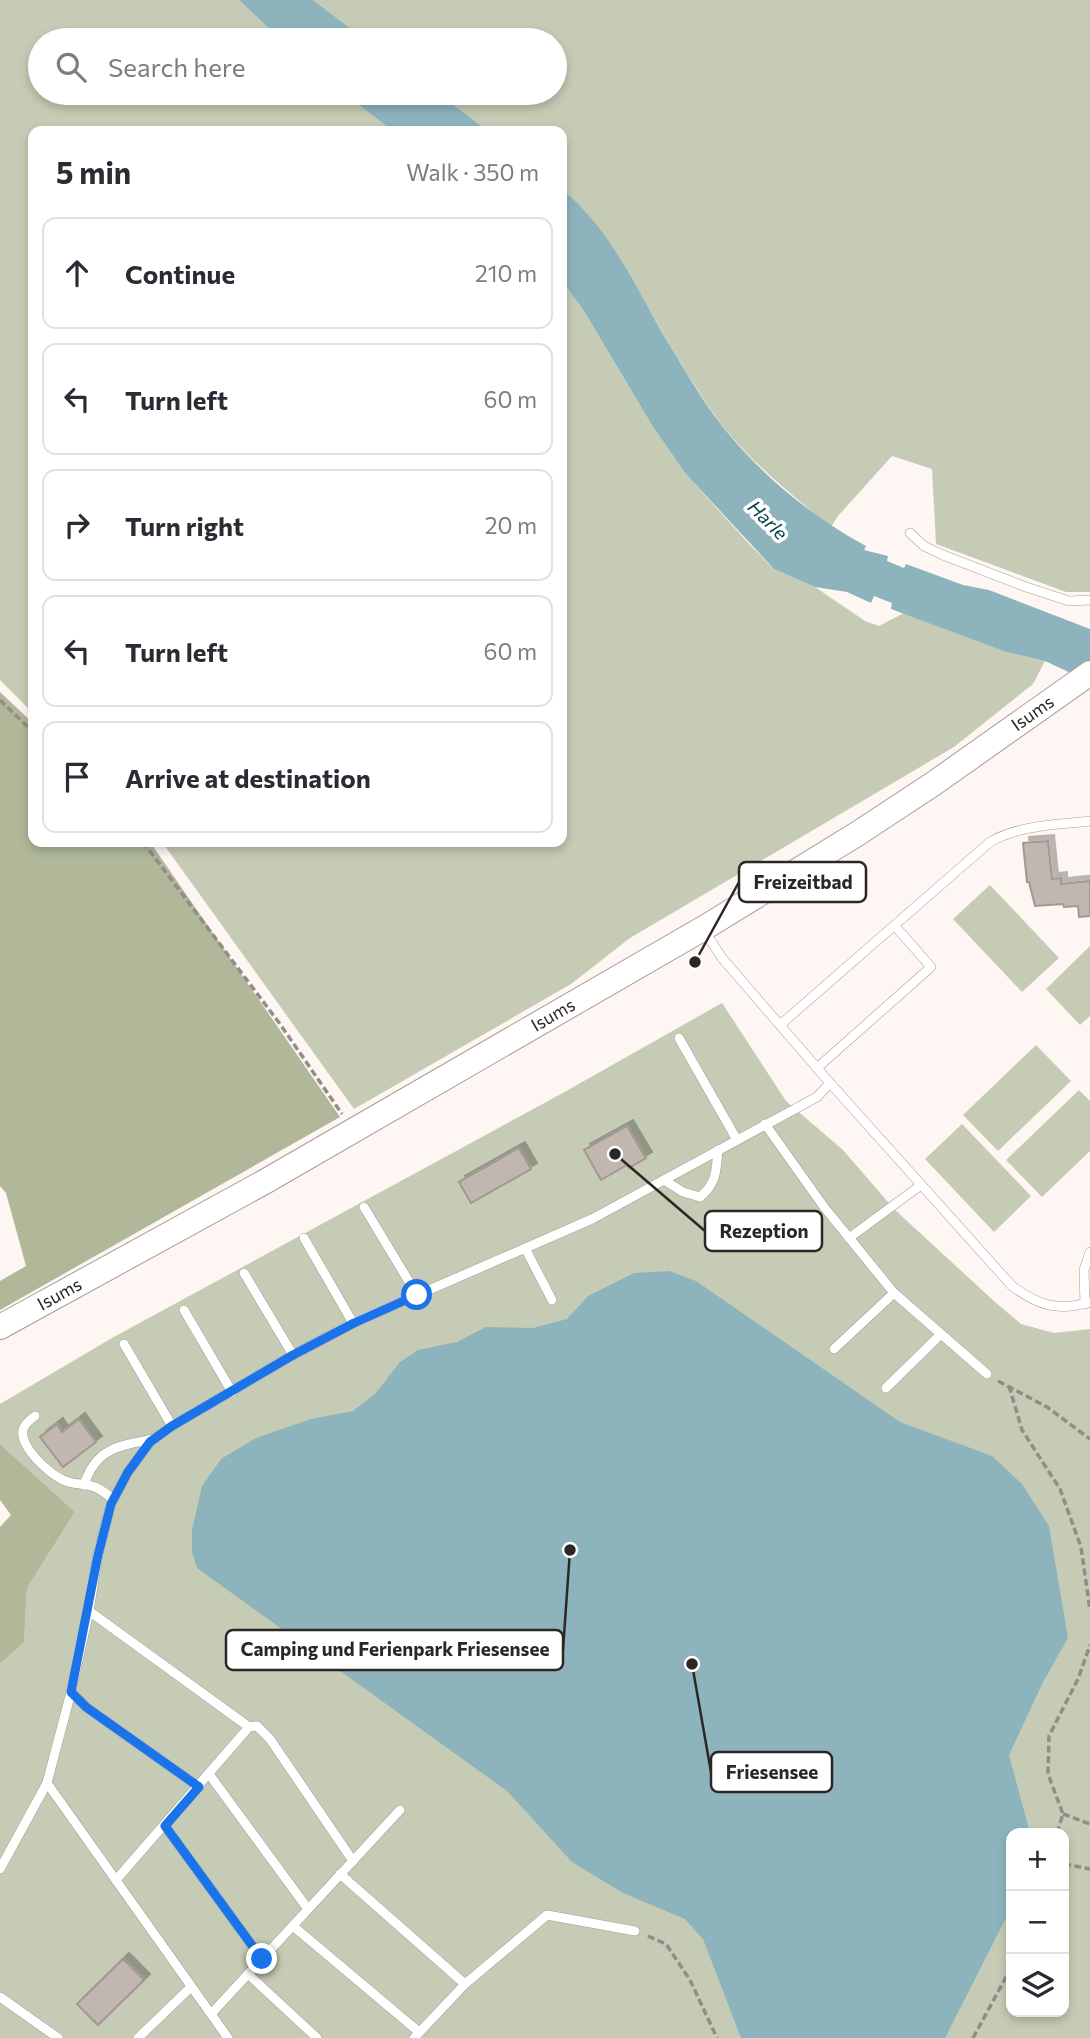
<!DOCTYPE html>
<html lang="en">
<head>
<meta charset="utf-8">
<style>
  :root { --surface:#fff; --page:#f7f7f7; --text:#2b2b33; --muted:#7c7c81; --line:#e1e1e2 }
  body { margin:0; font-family:Commissioner,sans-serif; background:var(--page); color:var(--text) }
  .controls { position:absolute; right:21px; bottom:21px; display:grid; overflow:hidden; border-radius:14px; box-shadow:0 4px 10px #0003 }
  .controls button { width:63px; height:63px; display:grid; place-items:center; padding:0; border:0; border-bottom:2px solid var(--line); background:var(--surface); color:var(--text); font:35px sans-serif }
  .stop { position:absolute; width:21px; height:21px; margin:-16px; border:5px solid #1a73e8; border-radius:50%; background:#fff }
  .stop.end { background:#1a73e8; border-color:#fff; box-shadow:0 2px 7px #0008 }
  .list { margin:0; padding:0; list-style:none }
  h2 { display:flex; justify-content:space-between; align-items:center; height:91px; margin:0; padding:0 28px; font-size:30px }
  h2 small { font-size:23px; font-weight:400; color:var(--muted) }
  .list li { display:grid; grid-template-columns:46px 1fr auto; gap:21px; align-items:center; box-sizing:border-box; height:112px; margin:0 14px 14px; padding:0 14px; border:2px solid var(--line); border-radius:14px }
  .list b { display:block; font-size:26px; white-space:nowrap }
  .list em { font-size:23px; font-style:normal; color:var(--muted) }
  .icon { flex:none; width:38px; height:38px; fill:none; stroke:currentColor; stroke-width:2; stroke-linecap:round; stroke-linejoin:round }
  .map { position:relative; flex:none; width:1090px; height:2038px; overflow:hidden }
  .search { position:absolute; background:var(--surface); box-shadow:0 4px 10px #0003; left:28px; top:28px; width:539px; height:77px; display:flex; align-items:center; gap:18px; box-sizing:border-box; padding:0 24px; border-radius:38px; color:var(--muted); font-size:26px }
  .panel { position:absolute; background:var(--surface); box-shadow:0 4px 10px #0003; left:28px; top:126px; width:539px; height:721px; border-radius:14px }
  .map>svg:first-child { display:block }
</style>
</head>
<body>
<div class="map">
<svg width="1090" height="2038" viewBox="0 0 1090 2038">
  <defs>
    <filter id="shadow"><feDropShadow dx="6" dy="-6" stdDeviation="0" flood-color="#0004"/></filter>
  </defs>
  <rect width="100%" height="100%" fill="#fef6f2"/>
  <g fill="#c5cbb4" fill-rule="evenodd">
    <path d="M0,0H239L281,40H40V93H343L393,131H33V713L0,680Z"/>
    <path d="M313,0H1090V592H1066L936,544L932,469L892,456L838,516L831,527C783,488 737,451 704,400C683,368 665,336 646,304C622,263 600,220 562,189V131H488L438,93H555V40H366Z"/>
    <path d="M562,281L584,311L653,427L685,473L750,545L774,569L815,587L865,621L879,626L904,613L1006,652L1045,661L1033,684L954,747L630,938L571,984L354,1109L162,842H562Z"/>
    <path d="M990,885L1059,958L1022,992L953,919Z"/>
    <path d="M1090,946V1016L1080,1025L1046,989Z"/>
    <path d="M722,1003L786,1101L843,1150L894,1209L995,1302L1021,1324L1054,1333L1090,1329V2038H0V1664L24,1642L27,1588L75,1512L0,1444V1404L112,1338L561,1094ZM1011,1833H1064V2012H1011Z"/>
    <path d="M1036,1045L1071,1081L998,1151L963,1115Z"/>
    <path d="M1079,1090L1090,1101V1151L1042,1197L1006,1160Z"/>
    <path d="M962,1124L1031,1196L994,1232L925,1159Z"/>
  </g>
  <g fill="#b0b899">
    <path d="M0,692L33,723V842H150L340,1117L0,1310V1281L26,1266L6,1193L0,1186Z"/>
    <path d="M0,1444L75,1512L27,1588L24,1642L0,1664V1527L11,1515L0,1500Z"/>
  </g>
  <g fill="#8db4bd">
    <path d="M239,0H313L366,40H281Z"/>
    <path d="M343,93H438L488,131H393Z"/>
    <path d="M562,189C611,229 636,289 668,342C688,375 707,410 733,439C770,482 816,519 866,546L864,550L888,556L887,561L904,568L906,564L963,585L989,590L1090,629V682L1045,661L1006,652L891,609L892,603L874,596L871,603L847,592L815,587L774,569L685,473L653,427L584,311L562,281Z"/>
    <path d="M669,1271L696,1281L900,1422L992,1456L1022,1484L1049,1526L1068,1638L1043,1682L1009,1755L1030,1833H1011V1908L945,2038H741L703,1939L685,1919L623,1893L572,1862L507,1791L197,1568L192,1552V1530L202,1486L221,1459L256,1438L311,1419L353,1411L375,1394L400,1362L418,1350L457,1342L486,1327L533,1328L567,1319L588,1296L634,1273Z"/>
  </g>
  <g fill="#c2b6b0" stroke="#a39791" stroke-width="2" filter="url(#shadow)">
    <path d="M1048,841L1052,879L1061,878V884L1090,881V916L1079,917L1078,906L1064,907L1063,904L1035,906L1029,882H1027L1023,843Z"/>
    <path d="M627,1126L646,1158L629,1168L627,1165L601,1180L584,1150Z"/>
    <path d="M519,1148L531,1169L471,1203L459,1182Z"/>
    <path d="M79,1419L96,1442L63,1467L40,1437L57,1424L62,1432Z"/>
    <path d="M123,1959L144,1980L98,2025L77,2004Z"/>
  </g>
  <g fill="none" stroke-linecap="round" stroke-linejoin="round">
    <defs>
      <g id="lane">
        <path d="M910,533L924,546L943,555L1026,587L1069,601L1090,600"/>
        <path d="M704,930L722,958L830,1083L1012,1286C1038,1305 1057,1312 1090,1302"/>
        <path d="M780,1025L990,842C1019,825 1057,825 1090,821"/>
        <path d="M679,1038L737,1140"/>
        <path d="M817,1068L931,967L895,926"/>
        <path d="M765,1124L824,1207L894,1293L987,1374"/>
        <path d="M664,1180L683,1192L700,1197C717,1183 716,1171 718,1150"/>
        <path d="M364,1207L417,1295"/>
        <path d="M304,1238L353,1323"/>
        <path d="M849,1238L921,1185"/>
        <path d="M525,1248L552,1300"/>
        <path d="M244,1273L293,1355"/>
        <path d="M1085,1304L1084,1270L1090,1252"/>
        <path d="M184,1310L232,1392"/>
        <path d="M124,1344L172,1426"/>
        <path d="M834,1349L894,1293"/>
        <path d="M886,1388L940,1335"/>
        <path d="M35,1416C31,1419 26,1423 24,1427C16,1444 49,1474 63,1480C73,1485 85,1483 95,1487C102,1490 108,1495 113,1499"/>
        <path d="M84,1485C96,1448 118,1446 154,1439"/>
        <path d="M89,1611L249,1727"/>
        <path d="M71,1692L86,1707L199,1787"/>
        <path d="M209,1774L308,1909"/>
        <path d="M47,1783L228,2038"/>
        <path d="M165,1826L262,1959"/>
        <path d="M0,1869L47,1783L71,1692L89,1611L98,1554L111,1504L128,1472L150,1442L172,1426L293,1355L353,1323L592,1219L817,1097L830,1083"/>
        <path d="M340,1874L465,1984"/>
        <path d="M116,1880L249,1727L257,1726L270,1739L353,1861"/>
        <path d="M293,1926L419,2032"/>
        <path d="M248,1974L317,2038"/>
        <path d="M0,1997L58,2038"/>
        <path d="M211,2014L400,1810"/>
        <path d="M138,2038L191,1987"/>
        <path d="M414,2038L465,1984L547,1915L635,1931"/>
      </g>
      <g id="secondary">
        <path id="s1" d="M0,1327L266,1181L704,928L857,834L933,784L1090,673"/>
      </g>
    </defs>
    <use href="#lane" stroke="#a79b95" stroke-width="10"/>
    <use href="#secondary" stroke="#a79b95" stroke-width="26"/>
    <g stroke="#938c89" stroke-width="3.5" stroke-dasharray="7 3.5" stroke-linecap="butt">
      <path d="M0,700L33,732"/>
      <path d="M143,842L280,1024L342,1114"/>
      <path d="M998,1381L1047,1407L1090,1439"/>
      <path d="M1009,1386L1022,1430L1060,1489L1081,1547L1090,1610"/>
      <path d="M1063,1814L1090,1824"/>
      <path d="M1057,1833L1063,1814L1048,1774L1049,1736L1078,1679L1090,1645"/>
      <path d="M1064,1864L1090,1869"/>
      <path d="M648,1936L666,1944L690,1980L717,2038"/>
      <path d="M973,2038L1011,1968"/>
    </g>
    <use href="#lane" stroke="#fff" stroke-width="9"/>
    <use href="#secondary" stroke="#fff" stroke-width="24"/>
  </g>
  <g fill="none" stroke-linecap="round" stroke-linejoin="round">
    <path stroke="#1a73e8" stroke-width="9" d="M262,1959L165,1826L199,1787L86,1707L71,1692L98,1555L111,1504L128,1472L150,1442L172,1426L293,1355L354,1323L417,1295"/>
  </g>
  <g text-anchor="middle" stroke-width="7" stroke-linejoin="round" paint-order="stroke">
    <g font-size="18" fill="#2c2724" stroke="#fff">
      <text dy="6" stroke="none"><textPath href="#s1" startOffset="1202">Isums</textPath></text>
      <text dy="6" stroke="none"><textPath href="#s1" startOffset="635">Isums</textPath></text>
      <text dy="6" stroke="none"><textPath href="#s1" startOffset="68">Isums</textPath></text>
    </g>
    <g font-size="19" font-style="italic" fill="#003f49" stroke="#fff">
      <text transform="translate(768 520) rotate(45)" y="7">Harle</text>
    </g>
  </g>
  <path fill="none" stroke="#2c2724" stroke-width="2.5" d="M695 962L739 882M615 1154L705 1231M570 1550L563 1650M692 1664L711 1772"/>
  <g fill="#2c2724" stroke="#fff" stroke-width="2.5">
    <circle cx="695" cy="962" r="7"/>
    <circle cx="615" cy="1154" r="7"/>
    <circle cx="570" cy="1550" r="7"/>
    <circle cx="692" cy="1664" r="7"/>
  </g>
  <g fill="#fff" stroke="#2c2724" stroke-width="2.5">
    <rect x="739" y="862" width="127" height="40" rx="7"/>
    <rect x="705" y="1211" width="117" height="40" rx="7"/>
    <rect x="226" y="1630" width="337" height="40" rx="7"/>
    <rect x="711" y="1752" width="121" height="40" rx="7"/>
  </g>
  <g font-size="19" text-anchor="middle" font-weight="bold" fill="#2c2724">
    <text x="803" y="889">Freizeitbad</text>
    <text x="764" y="1238">Rezeption</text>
    <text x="395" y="1656">Camping und Ferienpark Friesensee</text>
    <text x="772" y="1779">Friesensee</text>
  </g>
</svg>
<div class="controls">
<button>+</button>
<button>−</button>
<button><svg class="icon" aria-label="layers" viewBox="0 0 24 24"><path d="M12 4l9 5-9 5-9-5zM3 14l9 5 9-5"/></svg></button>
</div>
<div class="stop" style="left:417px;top:1295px"></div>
<div class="stop end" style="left:262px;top:1959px"></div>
<div class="search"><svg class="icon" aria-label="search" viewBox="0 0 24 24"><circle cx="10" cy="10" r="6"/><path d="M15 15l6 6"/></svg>Search here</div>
<section class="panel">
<h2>5 min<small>Walk · 350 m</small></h2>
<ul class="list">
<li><svg class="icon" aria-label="ahead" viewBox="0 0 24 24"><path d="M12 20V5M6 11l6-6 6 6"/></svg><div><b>Continue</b></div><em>210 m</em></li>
<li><svg class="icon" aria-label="left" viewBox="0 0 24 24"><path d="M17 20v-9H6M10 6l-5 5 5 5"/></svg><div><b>Turn left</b></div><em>60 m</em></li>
<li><svg class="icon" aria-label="right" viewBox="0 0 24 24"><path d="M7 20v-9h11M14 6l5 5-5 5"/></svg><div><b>Turn right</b></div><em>20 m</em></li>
<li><svg class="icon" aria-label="left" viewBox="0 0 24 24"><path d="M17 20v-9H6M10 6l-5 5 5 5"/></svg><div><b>Turn left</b></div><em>60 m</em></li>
<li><svg class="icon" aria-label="arrive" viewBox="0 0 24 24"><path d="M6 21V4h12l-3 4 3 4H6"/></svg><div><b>Arrive at destination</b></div></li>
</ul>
</section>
</div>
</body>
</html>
